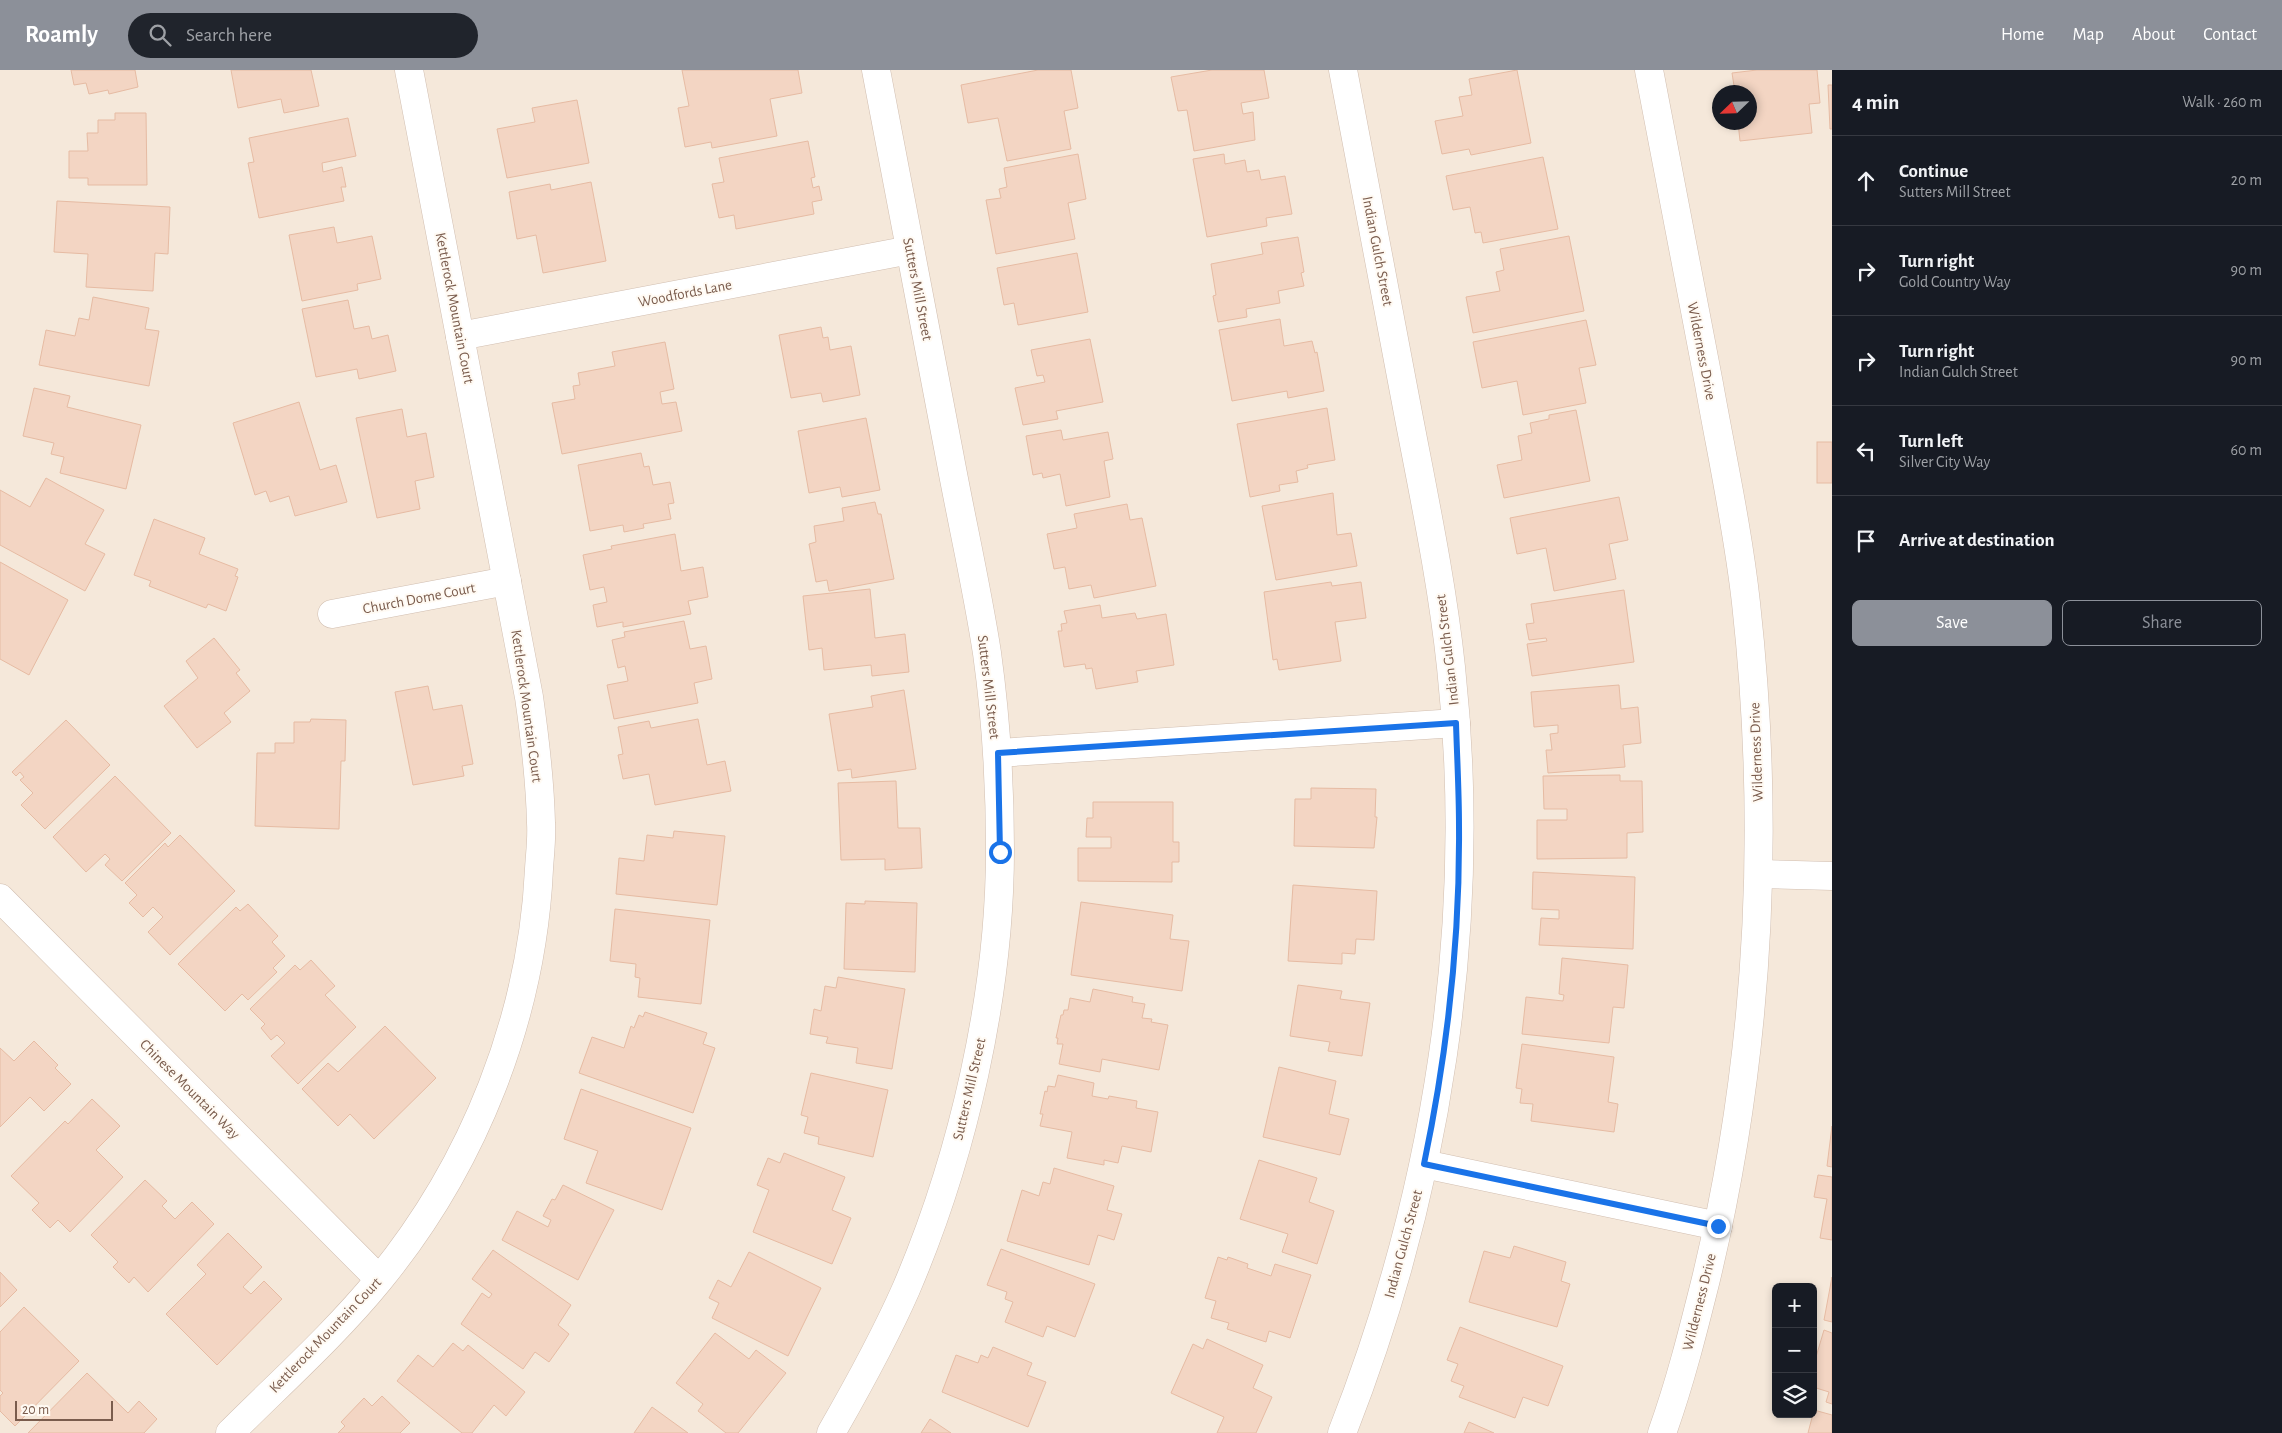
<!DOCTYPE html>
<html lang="en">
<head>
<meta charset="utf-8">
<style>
  :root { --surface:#171b24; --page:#20242c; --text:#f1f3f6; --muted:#9ea1a6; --line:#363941; --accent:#8c9099 }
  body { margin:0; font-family:"Alegreya Sans",sans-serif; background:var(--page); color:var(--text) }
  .controls { position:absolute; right:15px; bottom:15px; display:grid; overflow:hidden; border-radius:8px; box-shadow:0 2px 8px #0003 }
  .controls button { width:45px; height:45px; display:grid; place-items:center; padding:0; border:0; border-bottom:1px solid var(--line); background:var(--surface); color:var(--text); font:25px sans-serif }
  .compass { position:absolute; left:1712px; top:15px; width:45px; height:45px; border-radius:50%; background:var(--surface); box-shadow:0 2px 8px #0003; rotate:247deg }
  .scale { position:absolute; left:15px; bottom:12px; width:98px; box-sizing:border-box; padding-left:5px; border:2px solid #7a5c4d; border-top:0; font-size:14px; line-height:18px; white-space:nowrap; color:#7a5c4d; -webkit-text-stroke:4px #fffaf3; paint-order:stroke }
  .stop { position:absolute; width:15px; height:15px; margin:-11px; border:4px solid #1a73e8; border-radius:50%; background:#fff }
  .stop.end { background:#1a73e8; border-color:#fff; box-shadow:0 1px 5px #0008 }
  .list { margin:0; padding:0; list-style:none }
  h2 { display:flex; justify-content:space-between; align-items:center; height:65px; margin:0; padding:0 20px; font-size:21px }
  h2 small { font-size:16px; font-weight:400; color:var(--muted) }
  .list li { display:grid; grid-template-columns:32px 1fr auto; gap:15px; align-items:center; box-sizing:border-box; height:90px; padding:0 20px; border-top:1px solid var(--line) }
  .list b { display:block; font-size:19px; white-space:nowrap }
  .list p { margin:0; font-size:16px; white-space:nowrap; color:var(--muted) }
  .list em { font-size:16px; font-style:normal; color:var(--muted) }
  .actions { display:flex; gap:10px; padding:15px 20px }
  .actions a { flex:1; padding:11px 0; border:1px solid var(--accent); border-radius:8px; text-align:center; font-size:18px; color:var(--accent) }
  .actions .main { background:var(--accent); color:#fff }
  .icon { flex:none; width:28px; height:28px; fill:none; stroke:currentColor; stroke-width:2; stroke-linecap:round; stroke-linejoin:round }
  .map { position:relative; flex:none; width:1832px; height:1363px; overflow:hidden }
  header { display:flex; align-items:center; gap:30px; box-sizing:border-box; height:70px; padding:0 25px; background:var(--accent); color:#fff }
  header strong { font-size:24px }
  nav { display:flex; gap:28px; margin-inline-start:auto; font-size:18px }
  .search { width:350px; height:45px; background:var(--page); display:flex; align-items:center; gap:12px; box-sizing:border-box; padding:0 18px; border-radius:28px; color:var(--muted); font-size:19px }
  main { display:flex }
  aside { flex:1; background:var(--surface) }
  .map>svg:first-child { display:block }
</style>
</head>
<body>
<header>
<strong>Roamly</strong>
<div class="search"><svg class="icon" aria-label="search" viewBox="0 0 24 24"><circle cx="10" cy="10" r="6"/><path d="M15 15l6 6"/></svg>Search here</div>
<nav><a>Home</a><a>Map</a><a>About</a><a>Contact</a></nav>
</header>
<main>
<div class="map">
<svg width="1832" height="1363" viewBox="0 0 1832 1363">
  <rect width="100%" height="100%" fill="#fdf6ec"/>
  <path fill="#f5e8da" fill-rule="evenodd" d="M0,0H1832V1363H0ZM1720,22H1750V52H1720ZM1776,1217H1813V1344H1776Z"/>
  <g fill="#f3d5c3" stroke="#e6bba3">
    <path d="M71,0H135L138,17L109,24L108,20L89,24L86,13L74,15Z"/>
    <path d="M231,0H311L319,36L284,43L281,29L238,38Z"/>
    <path d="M682,0H798L802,23L770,29L777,66L712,78L711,72L685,77L678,38L689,36Z"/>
    <path d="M1038,0H1071L1078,38L1064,41L1071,79L1007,91L998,48L968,53L961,15Z"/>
    <path d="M1212,0H1264L1269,28L1241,33L1243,44L1253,42L1255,70L1194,81L1187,40L1178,41L1171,7Z"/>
    <path d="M1517,0L1531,73L1471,85L1469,79L1442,84L1435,51L1463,46L1459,27L1472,25L1469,9Z"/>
    <path d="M1757,0H1817L1820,33L1809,34L1812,63L1740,71L1738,52H1750V22H1735L1732,3Z"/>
    <path d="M1828,15H1832V59H1830Z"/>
    <path d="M577,30L589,93L507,108L497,59L535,52L532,38Z"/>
    <path d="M115,43H146L147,115H88V108H69V81H88L87,63H98V50H115Z"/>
    <path d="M348,48L356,86L322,93L323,102L342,97L346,117H341L344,131L259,148L248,93L254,92L249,68Z"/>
    <path d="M808,71L815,107L811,108L813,118L819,116L822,130L812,132L814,144L736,159L734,145L719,148L712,114L724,112L719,88Z"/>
    <path d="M1078,84L1086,129L1068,133L1075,169L996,184L986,130L1001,128L999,119L1007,117L1004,98Z"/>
    <path d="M1224,84L1225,94L1245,90L1247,102L1259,100L1261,110L1285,106L1292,144L1266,148L1267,156L1207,167L1193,89Z"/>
    <path d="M1543,87L1558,159L1483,173L1481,162L1475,163L1470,137L1453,140L1446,106Z"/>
    <path d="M591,112L606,191L543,203L536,165L517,169L509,122L550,114L551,120Z"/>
    <path d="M57,131L170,137L168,184L155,183L153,221L86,217L88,184L54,182Z"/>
    <path d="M334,157L337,173L372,166L381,209L357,214L358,220L302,231L289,165Z"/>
    <path d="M1569,166L1584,241L1473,263L1466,227L1500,221L1496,202L1504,200L1500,179Z"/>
    <path d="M1298,167L1304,202L1301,203L1304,216L1278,221L1280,233L1246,239L1247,247L1218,252L1213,226L1216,225L1211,194L1263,184L1261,173Z"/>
    <path d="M1077,183L1088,242L1018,255L1014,233L1004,235L997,198Z"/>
    <path d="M93,227L149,238L145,259L159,261L149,316L39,295L46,260L75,266L79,248L89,250Z"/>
    <path d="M348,230L354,259L369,256L372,269L388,265L396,301L359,309L357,299L316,307L302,239Z"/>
    <path d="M1280,249L1284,276L1312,271L1315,283L1317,282L1324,321L1288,328L1287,321L1232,331L1219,260Z"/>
    <path d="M1586,250L1596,295L1579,298L1586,333L1523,345L1517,311L1482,318L1473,272Z"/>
    <path d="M821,257L823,268L828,267L830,280L851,276L860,325L823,332L821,323L791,328L779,265Z"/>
    <path d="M1090,269L1103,332L1056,341L1058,349L1023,355L1015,318L1045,312L1043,305L1037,306L1031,280Z"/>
    <path d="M665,272L674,319L660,322L662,334L676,332L682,361L562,384L552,333L575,329L573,316L580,315L578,303L615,296L612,282Z"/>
    <path d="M34,318L70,326L67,337L141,355L126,419L60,403L64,387L51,384L54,373L23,366Z"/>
    <path d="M299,332L320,400L336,395L347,432L295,446L289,426L270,432L266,421L255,425L233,353Z"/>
    <path d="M1327,338L1335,390L1307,395L1308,398L1296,401L1298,412L1279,415L1280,421L1250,427L1237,354Z"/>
    <path d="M402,339L407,367L426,363L434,407L415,411L420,439L377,448L356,348Z"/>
    <path d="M1576,340L1590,411L1504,428L1497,395L1522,390L1518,366L1532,363L1530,353L1549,349V345Z"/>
    <path d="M866,348L880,420L842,427L840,417L809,423L798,361Z"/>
    <path d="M1061,360L1063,370L1108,362L1113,389L1104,391L1110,427L1066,436L1060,404L1043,408L1042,403L1033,405L1026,366Z"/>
    <rect x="1817" y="372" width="15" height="41"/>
    <path d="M641,383L644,397L649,396L653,415L670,412L674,433L668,434L671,449L643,454L644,458L624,462L623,455L590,461L578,395Z"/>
    <path d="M46,408L104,440L85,474L105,484L85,521L0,475V420L30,437Z"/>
    <path d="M1333,423L1337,465L1351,463L1357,496L1276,510L1262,436Z"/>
    <path d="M1619,427L1628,470L1609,474L1616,509L1554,521L1546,478L1517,484L1510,448Z"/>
    <path d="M875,432L878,444H881L894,509L829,521L827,510L816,512L809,474L816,472L814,456L844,451L842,438Z"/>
    <path d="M1127,434L1130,450L1142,448L1156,516L1094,528L1091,515L1069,519L1065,497L1054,499L1047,464L1077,458L1074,444Z"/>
    <path d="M154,449L205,468L199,484L238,499L235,506L238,507L226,541L208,534L206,538L149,516L151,511L134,505Z"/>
    <path d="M675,464L681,501L703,497L708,527L688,531L691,544L623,557V552L597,557L593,535L607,532L604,517L590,520L583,485L612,479L611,476Z"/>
    <path d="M0,492L68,530L29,605L0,589Z"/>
    <path d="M1331,512L1332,516L1361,512L1366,548L1335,552L1341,591L1279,600L1277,589L1273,590L1264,522Z"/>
    <path d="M870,519L875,568L905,564L909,602L872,606L871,595L824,600L822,578L809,580L803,526Z"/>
    <path d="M1624,520L1634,592L1532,606L1527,574L1547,571L1546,568L1529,570L1526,554L1534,553L1531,534Z"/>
    <path d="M1100,535L1102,548L1135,543L1137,549L1166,544L1174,595L1136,601L1138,612L1096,619L1092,598L1086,599L1085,594L1064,597L1058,561H1062L1061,554L1067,553L1064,541Z"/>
    <path d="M684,551L690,579L706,576L712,609L694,613L698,633L614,649L607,615L628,611L625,596L618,598L612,570L625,567L624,562Z"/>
    <path d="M214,568L240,600L236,603L250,621L224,643L231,652L197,678L164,636L198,608L186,591Z"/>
    <path d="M1619,615L1621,639L1638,637L1641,673L1623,675L1625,697L1548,703L1546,680H1552L1550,664L1558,663V655L1534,657L1531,622Z"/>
    <path d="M428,616L433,640L462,635L473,694L462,696L464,706L413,715L395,622Z"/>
    <path d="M904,620L916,699L852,708L851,699L838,701L829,644L873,637L871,626Z"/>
    <path d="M311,649L346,650L345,691H341L339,759L255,756L257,683H275V673H294V652H310Z"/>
    <path d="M698,649L707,695L725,691L731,721L655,735L649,704L623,709L618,685L623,684L618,657L649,651L651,658Z"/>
    <path d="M66,650L110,695L45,759L21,735L33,723L20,710L24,707L20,702L16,706L12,702Z"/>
    <path d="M1620,705V711H1642L1643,762L1627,763V788L1537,789V750H1567V739H1544L1543,706Z"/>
    <path d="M115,706L171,763L122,811L105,795L110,789L105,784L86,802L53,767Z"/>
    <path d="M896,711L898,758H920L922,798L885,800V789L841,790L838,713Z"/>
    <path d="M1311,718L1376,719L1375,747H1377L1374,778L1294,776L1295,729H1311Z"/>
    <path d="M1093,732H1173V772H1179V792H1172V812L1078,811V778H1111V767H1086L1087,748H1093Z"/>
    <path d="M674,761L725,766L717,835L616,824L619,788L644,791L647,765L673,768Z"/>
    <path d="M180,765L235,821L170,885L148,862L163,847L153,837L143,847L129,833L137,825L125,813L165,773L168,777Z"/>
    <path d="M1533,802L1635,807L1633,879L1539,875L1541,848L1559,849V840L1532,839Z"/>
    <path d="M1293,815L1377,821L1374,870L1356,869L1355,884L1342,883V894L1288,891Z"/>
    <path d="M865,831L917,833L915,902L844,899L846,833L865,834Z"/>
    <path d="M1081,832L1173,845L1170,869L1189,871L1182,921L1071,905Z"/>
    <path d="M248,834L278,866L272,872L285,886L273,898L277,902L248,930L242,924L225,941L178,894L236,837L240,841Z"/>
    <path d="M615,839L710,850L701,934L638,927L640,908L635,907L636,894L610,891Z"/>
    <path d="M1562,888L1628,895L1624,938L1613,937L1609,973L1522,964L1526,927L1563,931L1564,925L1559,924Z"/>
    <path d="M311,890L335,916L325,925L356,957L298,1014L271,986L285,973L277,965L271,970L261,958L265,954L250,939L295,895L300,900Z"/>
    <path d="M838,907L905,919L892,999L856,993L858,978L826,973L828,967L810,964L814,939L821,941L825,916L836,918Z"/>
    <path d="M1298,915L1342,921L1340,929L1370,933L1362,986L1328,981L1330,972L1290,966Z"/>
    <path d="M1093,919L1133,927L1132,932L1145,934L1142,948L1152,949L1151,952L1168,955L1159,1000L1102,989L1100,1002L1059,994L1063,974H1057L1058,968H1056L1061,945H1063L1064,940H1068L1070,928L1090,932Z"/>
    <path d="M645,942L707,963L703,974L715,978L693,1043L579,1003L592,967L624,978L631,956L634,958L639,945L643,947Z"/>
    <path d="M385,956L436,1008L374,1069L350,1044L338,1056L302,1019L328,993L338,1002Z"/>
    <path d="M34,971L58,995L55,998L71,1014L44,1041L30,1027L0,1057V978L14,991Z"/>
    <path d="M1522,974L1614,987L1608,1032L1618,1034L1614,1062L1531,1051L1533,1034L1520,1033L1522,1019L1516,1018Z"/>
    <path d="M1279,997L1336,1011L1329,1044L1349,1049L1340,1085L1263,1067Z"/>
    <path d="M811,1003L888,1020L873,1087L818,1074L819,1067L804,1063L808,1047L801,1045Z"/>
    <path d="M1058,1005L1094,1013L1092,1026L1108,1029L1109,1026L1137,1031L1136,1038L1158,1042L1151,1082L1122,1076L1118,1093L1104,1090V1095L1067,1088L1072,1062L1040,1056L1043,1044H1040L1045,1021L1047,1022L1048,1016L1055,1017Z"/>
    <path d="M581,1019L691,1058L662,1140L586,1113L598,1081L564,1069Z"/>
    <path d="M92,1029L120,1056L96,1080L123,1107L70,1162L58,1150L50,1158L32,1140L39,1133L11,1106L65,1051L68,1054Z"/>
    <path d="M1832,1056V1097L1827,1096Z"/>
    <path d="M784,1083L845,1107L832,1140L851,1148L832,1194L753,1162L769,1120L757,1115L768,1088L780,1093Z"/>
    <path d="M1259,1090L1317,1108L1309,1132L1334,1141L1317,1194L1282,1182L1288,1164L1240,1149Z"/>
    <path d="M1054,1098L1114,1116L1107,1140L1122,1144L1114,1170L1098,1165L1089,1195L1007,1171L1022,1120L1039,1126L1043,1112L1050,1114Z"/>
    <path d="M1818,1105L1832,1107V1170L1820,1168L1827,1129L1814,1127Z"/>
    <path d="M145,1110L167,1131L162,1136L175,1149L192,1132L214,1154L148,1222L134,1207L129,1213L113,1197L118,1192L91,1165Z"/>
    <path d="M563,1115L614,1140L578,1210L502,1170L517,1141L548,1157L551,1150L543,1146L552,1129L555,1130Z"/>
    <path d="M228,1163L262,1197L243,1217L251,1224L264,1211L282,1229L217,1295L166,1244L206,1204L197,1195Z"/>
    <path d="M1514,1176L1566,1192L1561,1211L1570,1214L1557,1257L1469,1232L1484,1181L1510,1188Z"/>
    <path d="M1001,1179L1095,1214L1075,1267L1047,1256L1043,1267L1005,1252L1013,1232L1005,1229L1007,1222L987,1215Z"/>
    <path d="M493,1180L571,1235L558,1255L569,1264L549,1292L535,1282L523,1299L461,1254L482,1223L489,1228L492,1224L472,1209Z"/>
    <path d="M749,1182L821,1218L788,1286L712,1248L719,1233L709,1228L718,1210L731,1217Z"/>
    <path d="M1218,1187L1227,1190L1228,1187L1248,1194L1247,1198L1271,1206L1275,1194L1311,1205L1290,1268L1269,1261L1266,1272L1227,1259L1229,1253L1211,1248L1216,1231L1205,1228Z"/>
    <path d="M0,1202L17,1220L0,1237Z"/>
    <path d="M1832,1207V1252L1824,1250Z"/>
    <path d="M24,1237L79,1291L15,1356L0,1341V1326L3,1323L0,1320V1262Z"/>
    <path d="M1460,1257L1563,1296L1548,1336L1523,1327L1515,1348L1459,1327L1464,1316L1451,1311L1458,1294L1447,1290Z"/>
    <path d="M1824,1260L1832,1263V1334L1826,1332L1829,1322L1813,1317V1297Z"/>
    <path d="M715,1263L749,1289L756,1280L786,1303L738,1363H726L698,1341L703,1334L676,1313Z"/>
    <path d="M1207,1269L1263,1295L1253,1318L1272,1327L1256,1363H1217L1224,1347L1171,1323L1193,1274L1203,1279Z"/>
    <path d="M453,1273L463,1281L468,1275L525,1322L506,1346L494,1335L472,1363H462L397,1311L418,1285L433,1297Z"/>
    <path d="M993,1277L1032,1293L1027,1305L1046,1312L1028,1357L942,1322L956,1285L978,1293L981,1285L988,1288Z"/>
    <path d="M87,1303L128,1343L139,1331L157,1349L144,1363H28Z"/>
    <path d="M382,1326L410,1353L400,1363H338L345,1356L341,1352L364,1328L372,1336Z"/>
    <path d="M652,1337L688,1363H634Z"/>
    <path d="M1814,1340L1832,1345V1363H1808Z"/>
    <path d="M930,1349L951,1363H921Z"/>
    <path d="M1469,1352L1494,1363H1464Z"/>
  </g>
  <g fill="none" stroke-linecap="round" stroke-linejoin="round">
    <defs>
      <g id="minor">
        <path d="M460,266L910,180"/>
        <path d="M332,544L507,511"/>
        <path d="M998,683L1456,653"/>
        <path d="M1759,804L1832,806"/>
        <path d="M0,828L379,1209"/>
        <path d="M1424,1094L1718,1156"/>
        <path d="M230,1363C279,1314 336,1263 379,1210C474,1094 532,948 539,799C540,783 542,768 541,753C540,710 535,669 529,627L409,0"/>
        <path d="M831,1363C858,1316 884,1269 906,1219C963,1086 1000,925 1000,780C1000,714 996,648 987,583C977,518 962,453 950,388C925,259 901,129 876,0"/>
        <path d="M1342,1363C1437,1122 1479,856 1451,597C1442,512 1424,427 1408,343C1387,228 1365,114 1343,0"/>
      </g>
      <path id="tertiary" d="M1649,0C1669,105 1689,209 1709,314C1722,387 1738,460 1746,533C1771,759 1759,988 1706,1209C1693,1261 1680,1313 1662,1363"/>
    </defs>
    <use href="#minor" stroke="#d1beb0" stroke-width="29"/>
    <use href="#tertiary" stroke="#d1beb0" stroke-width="29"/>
    <use href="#minor" stroke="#fff" stroke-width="28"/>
    <use href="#tertiary" stroke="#fff" stroke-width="28"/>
  </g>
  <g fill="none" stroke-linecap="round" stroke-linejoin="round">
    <path stroke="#1a73e8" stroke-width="6" d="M1000,782L998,683L1456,653C1457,687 1459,721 1459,756C1460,868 1447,984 1424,1094L1718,1156"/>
  </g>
  <g text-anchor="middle" stroke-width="4" stroke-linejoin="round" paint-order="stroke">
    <g font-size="15" fill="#7a5c4d" stroke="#fffaf3">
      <text transform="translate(1378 181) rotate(79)" y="5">Indian Gulch Street</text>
      <text transform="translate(918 219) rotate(79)" y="5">Sutters Mill Street</text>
      <text transform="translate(685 223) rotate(-11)" y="5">Woodfords Lane</text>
      <text transform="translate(455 238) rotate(79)" y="5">Kettlerock Mountain Court</text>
      <text transform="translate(1702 281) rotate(79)" y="5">Wilderness Drive</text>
      <text transform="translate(419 528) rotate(-11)" y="5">Church Dome Court</text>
      <text transform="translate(1447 580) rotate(-97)" y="5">Indian Gulch Street</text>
      <text transform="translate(989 617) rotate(83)" y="5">Sutters Mill Street</text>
      <text transform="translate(527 636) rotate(82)" y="5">Kettlerock Mountain Court</text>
      <text transform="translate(1756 682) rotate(-92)" y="5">Wilderness Drive</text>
      <text transform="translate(190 1019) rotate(45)" y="5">Chinese Mountain Way</text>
      <text transform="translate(969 1019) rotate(-77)" y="5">Sutters Mill Street</text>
      <text transform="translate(1403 1174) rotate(-75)" y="5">Indian Gulch Street</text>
      <text transform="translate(1699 1232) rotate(-76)" y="5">Wilderness Drive</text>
      <text transform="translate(325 1265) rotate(-46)" y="5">Kettlerock Mountain Court</text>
    </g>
  </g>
</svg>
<div class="controls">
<button>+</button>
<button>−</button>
<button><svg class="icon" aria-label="layers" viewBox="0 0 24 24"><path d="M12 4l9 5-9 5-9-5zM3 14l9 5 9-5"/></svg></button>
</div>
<svg class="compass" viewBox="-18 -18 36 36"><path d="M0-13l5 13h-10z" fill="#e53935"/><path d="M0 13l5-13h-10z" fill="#9ea1a6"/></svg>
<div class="scale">20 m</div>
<div class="stop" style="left:1000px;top:782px"></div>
<div class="stop end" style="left:1718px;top:1156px"></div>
</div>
<aside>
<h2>4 min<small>Walk · 260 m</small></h2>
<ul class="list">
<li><svg class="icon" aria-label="ahead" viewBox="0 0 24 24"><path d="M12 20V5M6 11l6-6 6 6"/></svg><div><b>Continue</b><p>Sutters Mill Street</p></div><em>20 m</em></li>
<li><svg class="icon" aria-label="right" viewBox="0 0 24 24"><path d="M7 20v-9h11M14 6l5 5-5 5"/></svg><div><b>Turn right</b><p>Gold Country Way</p></div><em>90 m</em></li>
<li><svg class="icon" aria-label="right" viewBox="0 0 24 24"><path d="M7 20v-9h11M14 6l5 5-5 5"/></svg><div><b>Turn right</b><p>Indian Gulch Street</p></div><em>90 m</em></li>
<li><svg class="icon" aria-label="left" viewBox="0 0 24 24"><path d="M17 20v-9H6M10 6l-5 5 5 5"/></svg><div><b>Turn left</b><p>Silver City Way</p></div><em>60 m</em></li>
<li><svg class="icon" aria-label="arrive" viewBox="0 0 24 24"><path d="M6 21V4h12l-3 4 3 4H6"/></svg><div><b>Arrive at destination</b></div></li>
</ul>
<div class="actions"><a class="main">Save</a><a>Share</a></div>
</aside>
</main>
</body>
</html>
